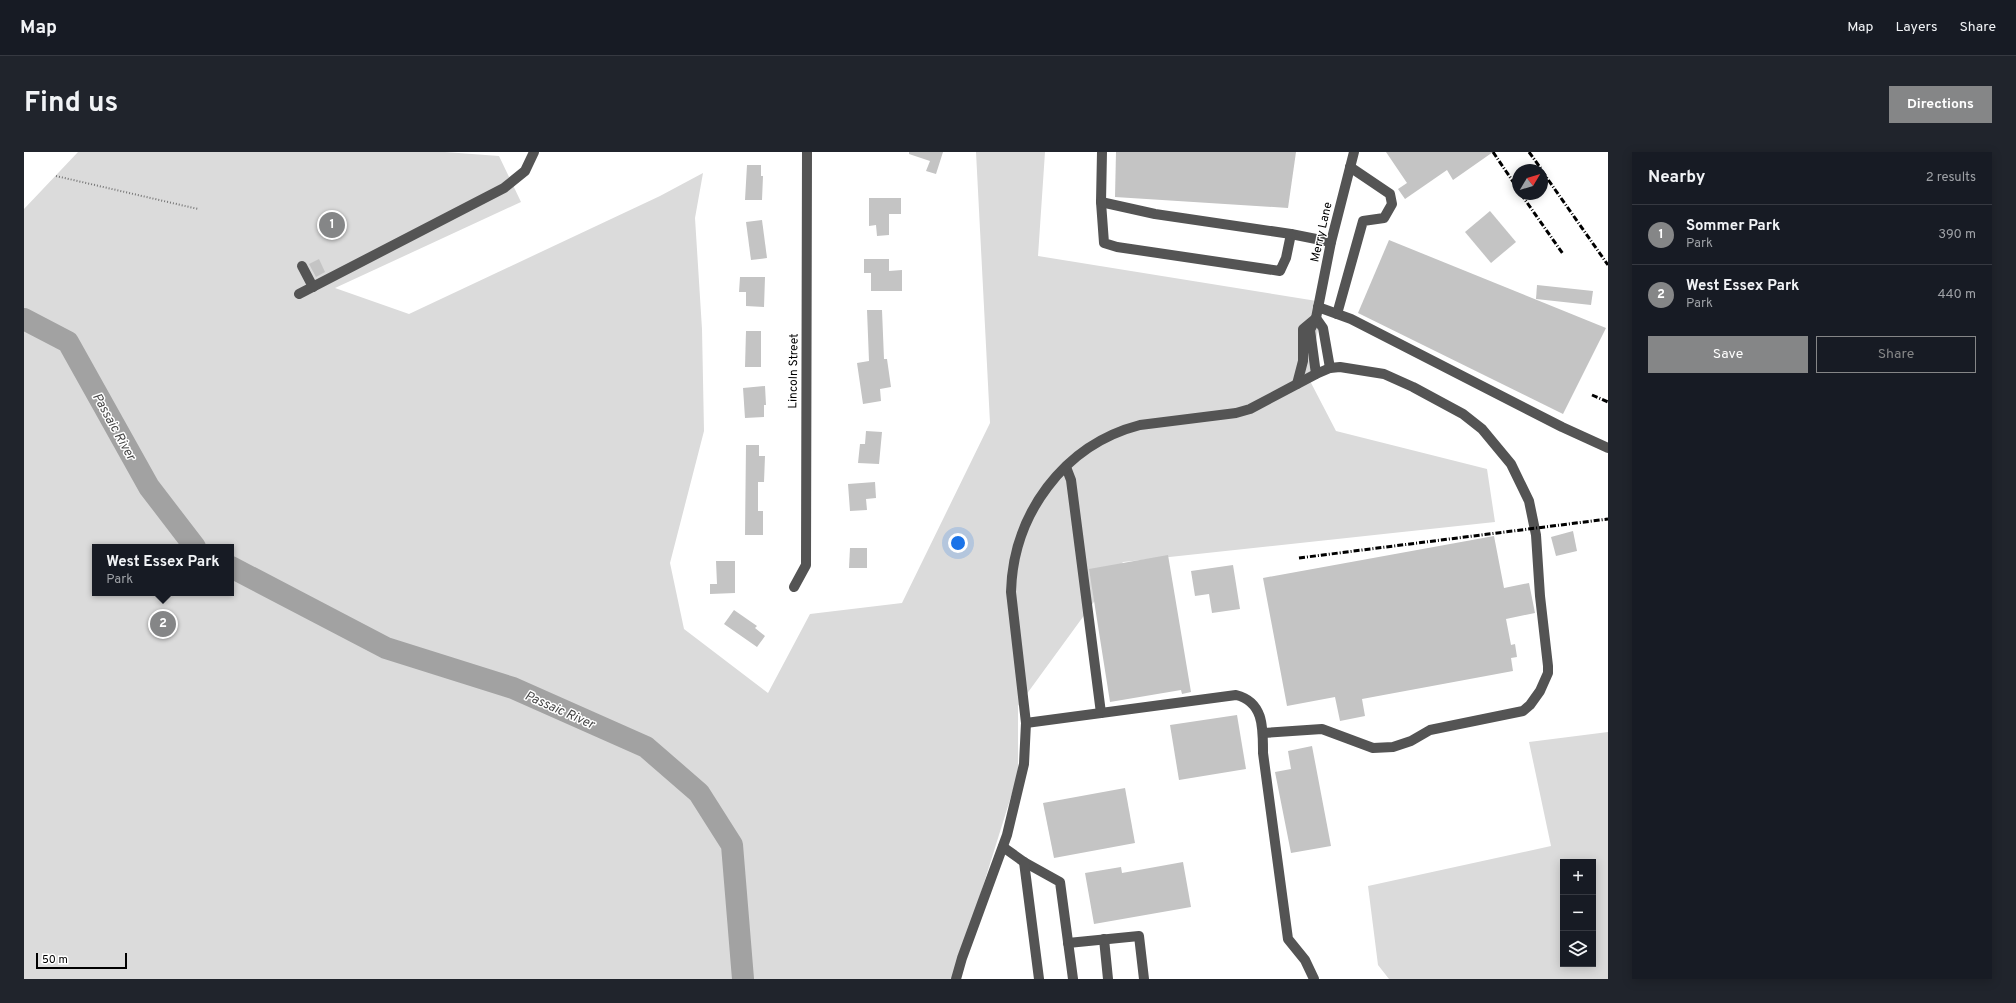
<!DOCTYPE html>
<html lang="en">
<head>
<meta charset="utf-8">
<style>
  :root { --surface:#171b24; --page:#20242c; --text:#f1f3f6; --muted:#9ea1a6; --line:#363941; --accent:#858687 }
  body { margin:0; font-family:Overpass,sans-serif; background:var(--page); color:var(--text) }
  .controls { position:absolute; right:12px; bottom:12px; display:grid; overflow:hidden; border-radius:0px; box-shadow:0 2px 10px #0003 }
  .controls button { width:36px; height:36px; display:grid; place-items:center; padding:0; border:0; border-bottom:1px solid var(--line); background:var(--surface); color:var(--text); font:20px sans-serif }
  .compass { position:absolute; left:1488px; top:12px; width:36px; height:36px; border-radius:50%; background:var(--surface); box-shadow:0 2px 10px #0003; rotate:52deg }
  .scale { position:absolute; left:12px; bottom:10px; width:91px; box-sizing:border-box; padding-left:4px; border:2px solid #000; border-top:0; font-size:11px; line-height:14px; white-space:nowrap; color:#000; -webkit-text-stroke:3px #fff; paint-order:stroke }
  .you { position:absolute; left:934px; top:391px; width:14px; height:14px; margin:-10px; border:3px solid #fff; border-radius:50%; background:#1a73e8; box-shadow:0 0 0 6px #1a73e833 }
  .badge { display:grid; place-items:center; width:26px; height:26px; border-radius:50%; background:var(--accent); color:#fff; font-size:13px; font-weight:700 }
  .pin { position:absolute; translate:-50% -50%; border:2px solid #fff; box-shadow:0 1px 4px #0006 }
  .popup { position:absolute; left:68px; top:392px; width:142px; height:52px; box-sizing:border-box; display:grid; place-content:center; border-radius:0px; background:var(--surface); filter:drop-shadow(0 1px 3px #0005); font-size:13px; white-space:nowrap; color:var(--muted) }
  .popup b { font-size:15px; color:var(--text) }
  .popup::after { content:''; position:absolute; left:50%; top:100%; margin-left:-8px; border:8px solid transparent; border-top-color:var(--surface) }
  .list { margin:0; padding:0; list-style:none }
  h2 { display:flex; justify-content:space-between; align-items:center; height:52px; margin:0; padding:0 16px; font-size:17px }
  h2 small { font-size:13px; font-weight:400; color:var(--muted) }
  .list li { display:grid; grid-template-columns:26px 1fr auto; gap:12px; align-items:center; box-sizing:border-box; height:60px; padding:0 16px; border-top:1px solid var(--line) }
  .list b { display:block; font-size:15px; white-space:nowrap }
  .list p { margin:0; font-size:13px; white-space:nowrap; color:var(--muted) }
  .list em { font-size:13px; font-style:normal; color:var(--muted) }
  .actions { display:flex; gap:8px; padding:12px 16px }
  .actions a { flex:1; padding:9px 0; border:1px solid var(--accent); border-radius:0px; text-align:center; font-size:14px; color:var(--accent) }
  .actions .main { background:var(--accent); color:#fff }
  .icon { flex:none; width:22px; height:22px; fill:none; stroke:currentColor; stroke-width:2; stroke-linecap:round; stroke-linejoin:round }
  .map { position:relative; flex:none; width:1584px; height:827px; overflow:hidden; border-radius:0px }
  header { display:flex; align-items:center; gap:24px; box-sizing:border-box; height:56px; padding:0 20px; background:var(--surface); border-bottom:1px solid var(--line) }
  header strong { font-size:19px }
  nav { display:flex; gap:22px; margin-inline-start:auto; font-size:14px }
  .intro { display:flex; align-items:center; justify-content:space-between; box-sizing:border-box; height:96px; padding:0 24px }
  h1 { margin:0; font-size:28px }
  .button { padding:10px 18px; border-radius:0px; background:var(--accent); color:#fff; font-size:14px; font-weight:700 }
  main { display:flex; gap:24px; padding:0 24px }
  aside { flex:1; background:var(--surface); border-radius:0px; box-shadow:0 2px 10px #0003 }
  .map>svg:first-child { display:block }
</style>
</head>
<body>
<header>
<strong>Map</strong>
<nav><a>Map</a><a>Layers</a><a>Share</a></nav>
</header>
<div class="intro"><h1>Find us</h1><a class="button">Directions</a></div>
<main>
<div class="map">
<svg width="1584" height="827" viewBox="0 0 1584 827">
  <rect width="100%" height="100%" fill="#fff"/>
  <g fill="#dbdbdb" fill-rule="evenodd">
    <path d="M54,0H421L475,4L497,50L311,136L385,162L636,44L679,21L671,66L678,177L680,279L646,411L660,477L744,541L786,462L878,451L966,271L952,0H1021L1014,104L1299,150L1285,227L1312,279L1463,317L1471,370L1099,410L994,554V622L930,827H0V57ZM71,395H207V441H71Z"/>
    <path d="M1584,580V827H1365L1354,813L1344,734L1527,694L1505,590ZM1539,710H1569V812H1539Z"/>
  </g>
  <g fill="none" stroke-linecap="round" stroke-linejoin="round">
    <g stroke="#a2a2a2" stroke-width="22">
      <path d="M0,167L44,190L125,335L171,395"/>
      <path d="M207,415L362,496L489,536L622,595L675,641L708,693L719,827"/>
    </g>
  </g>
  <g fill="#c4c4c4">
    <path d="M885,0H919L912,22L902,19L906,9L885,2Z"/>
    <path d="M1092,0H1272L1264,56L1091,45Z"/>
    <path d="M1362,0H1469L1429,28L1423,18L1381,47L1374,37L1383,31Z"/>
    <path d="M723,13H737V24H739L738,48H721Z"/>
    <path d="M845,46H877V62H865V83L853,84L852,73L845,74Z"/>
    <path d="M1466,59L1492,90L1467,111L1441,80Z"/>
    <path d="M738,68L743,106L727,108L722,70Z"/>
    <path d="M1365,88L1582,176L1539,262L1334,161Z"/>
    <path d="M295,107L301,120L292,125L285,112Z"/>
    <path d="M840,107H865V119L878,118V139H847V121H840Z"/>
    <path d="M716,125H741L740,155L722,154V140H715Z"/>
    <path d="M1513,133L1569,139L1567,153L1512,147Z"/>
    <path d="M843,158H858L860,207H863L867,235L856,237L857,249L839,252L833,211L845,209Z"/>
    <path d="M722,179H737V215H721Z"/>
    <path d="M741,234L742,253H740V265L721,266L719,236Z"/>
    <path d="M842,279L858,280L855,312L834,311L836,292H841Z"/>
    <path d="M722,293H735V304H741L740,330H734V359H739V383H721Z"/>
    <path d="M851,330L852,346L842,347L843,358L826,359L824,332Z"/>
    <path d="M1549,379L1553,399L1532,404L1527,385Z"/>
    <path d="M1470,384L1480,436L1505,431L1511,461L1482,467L1487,493L1491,492L1493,505L1487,506L1489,519L1338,547L1341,564L1316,569L1311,545L1263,554L1239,426Z"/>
    <path d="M826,396H843V416H825Z"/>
    <path d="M1144,403L1167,540L1158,542L1157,538L1086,550L1065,417Z"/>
    <path d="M692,409H711V441L686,442V432H693Z"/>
    <path d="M1209,413L1216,457L1188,461L1185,442L1171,444L1167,419Z"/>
    <path d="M710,458L733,474L731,476L741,484L733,495L700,472Z"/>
    <path d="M1213,563L1222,617L1155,628L1146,573Z"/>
    <path d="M1288,594L1307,694L1267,701L1251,620L1267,617L1264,599Z"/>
    <path d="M1101,636L1111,691L1030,706L1019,651Z"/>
    <path d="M1159,710L1167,755L1070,772L1061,721L1097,715L1098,721Z"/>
  </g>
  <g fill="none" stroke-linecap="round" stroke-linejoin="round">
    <path stroke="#767676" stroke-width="2" stroke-dasharray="1 2" stroke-linecap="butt" d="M32,24L174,57"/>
    <g stroke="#545454" stroke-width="10">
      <path d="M1078,0L1077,50L1080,91L1093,95L1256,119L1262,106L1267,82L1307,90"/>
      <path d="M1077,50L1131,62L1267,82"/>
      <path d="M278,114L289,135"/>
      <path d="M275,142L480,36L501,19L510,0"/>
      <path d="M1294,155L1327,167L1538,275L1584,296"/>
      <path d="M1313,162L1339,69L1360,66L1368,52L1366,42L1326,15"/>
      <path d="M1292,166L1299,176L1306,216"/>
      <path d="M1292,222L1286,178L1292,166L1307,90L1330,0"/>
      <path d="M1273,232L1279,209V177L1291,167"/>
      <path d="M1042,315L1047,328L1077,561"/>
      <path d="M770,435L782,413L783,0"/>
      <path d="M1002,571L1212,543C1240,550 1239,576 1239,601L1264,787L1281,808L1290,827"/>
      <path d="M979,695L1000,710L1036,730L1049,827"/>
      <path d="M1000,710L1015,827"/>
      <path d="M1080,787L1084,827"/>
      <path d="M1044,791L1115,784L1120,827"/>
      <path d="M932,827L938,806L983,683L1000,612L1002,571L987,440C989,363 1039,293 1116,273L1212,261L1226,257L1292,222L1306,216L1316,215L1360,222L1389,235L1439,262L1458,277L1487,312L1505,349L1512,383L1516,444L1524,514V521L1516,539L1506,553L1499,559L1406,578L1387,589L1369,595L1349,596L1298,577L1239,581"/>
    </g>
    <g stroke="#000" stroke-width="3" stroke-dasharray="6 2 1 2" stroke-linecap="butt">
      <path d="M1469,0L1494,37"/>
      <path d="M1505,0L1518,18"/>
      <path d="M1518,19L1584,113"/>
      <path d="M1497,42L1539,102"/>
      <path d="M1568,243L1584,250"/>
      <path d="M1275,406L1584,367"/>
    </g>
  </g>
  <g text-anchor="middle" stroke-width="3" stroke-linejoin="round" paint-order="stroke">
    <g font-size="12" fill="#000" stroke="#fff">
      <text transform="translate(1297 80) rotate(-77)" y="4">Merry Lane</text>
      <text transform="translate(769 219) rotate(-89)" y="4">Lincoln Street</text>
    </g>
    <g font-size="13" font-style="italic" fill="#434343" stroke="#fff">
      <text transform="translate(91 274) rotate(61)" y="5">Passaic River</text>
      <text transform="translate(536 557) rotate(24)" y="5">Passaic River</text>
    </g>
  </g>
</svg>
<div class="controls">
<button>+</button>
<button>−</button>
<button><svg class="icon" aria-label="layers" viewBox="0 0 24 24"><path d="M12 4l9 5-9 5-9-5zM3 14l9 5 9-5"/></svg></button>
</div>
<svg class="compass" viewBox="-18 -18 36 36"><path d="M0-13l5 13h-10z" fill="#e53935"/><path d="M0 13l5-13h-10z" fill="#9ea1a6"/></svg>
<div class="scale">50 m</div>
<div class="you"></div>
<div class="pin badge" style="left:308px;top:73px">1</div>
<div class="pin badge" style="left:139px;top:472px">2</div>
<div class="popup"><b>West Essex Park</b>Park</div>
</div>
<aside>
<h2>Nearby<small>2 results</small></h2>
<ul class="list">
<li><span class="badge">1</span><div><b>Sommer Park</b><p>Park</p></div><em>390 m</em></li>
<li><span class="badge">2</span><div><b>West Essex Park</b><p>Park</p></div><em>440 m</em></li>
</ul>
<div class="actions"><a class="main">Save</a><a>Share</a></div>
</aside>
</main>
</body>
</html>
